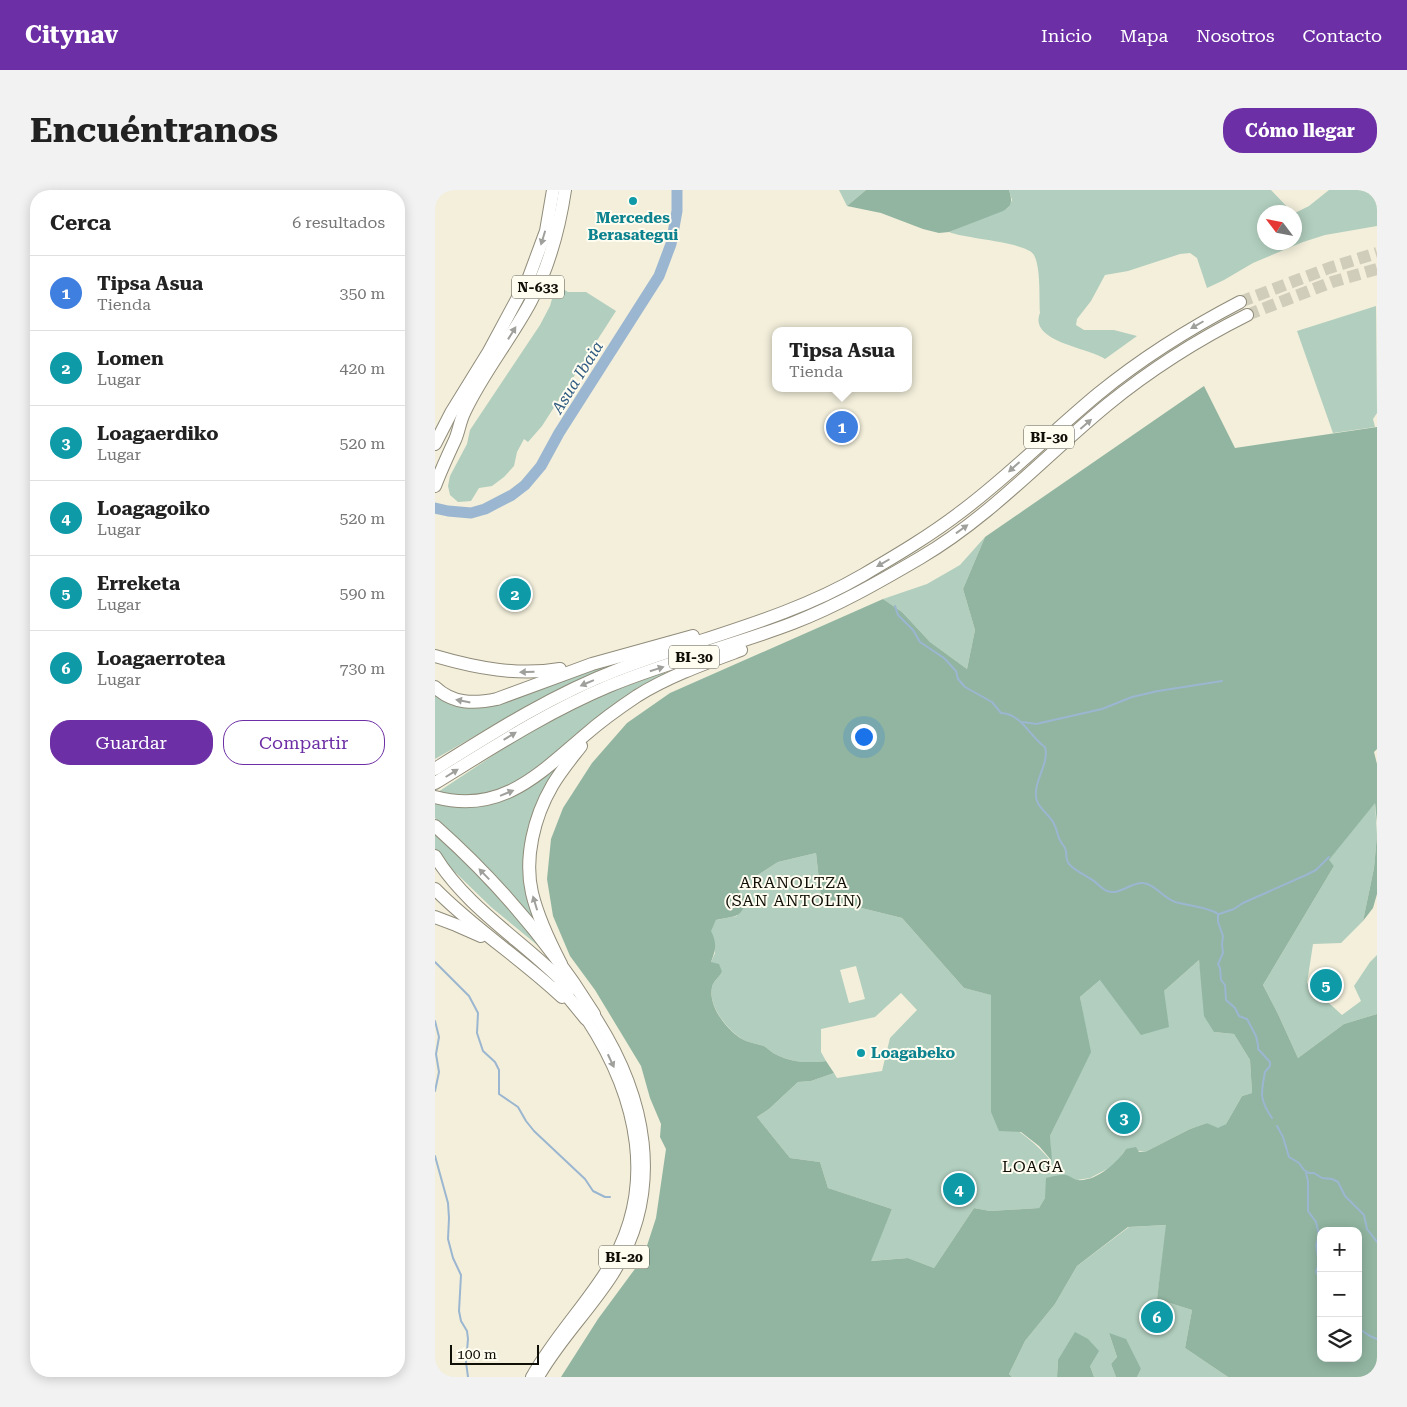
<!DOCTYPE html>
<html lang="es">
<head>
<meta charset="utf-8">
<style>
  :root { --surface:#fff; --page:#f2f2f2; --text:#222; --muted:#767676; --line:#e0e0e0; --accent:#6d2fa5 }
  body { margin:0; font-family:"Roboto Serif",serif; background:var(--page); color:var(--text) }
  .controls { position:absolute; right:15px; bottom:15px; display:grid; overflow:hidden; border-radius:10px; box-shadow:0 2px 12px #0003 }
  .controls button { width:45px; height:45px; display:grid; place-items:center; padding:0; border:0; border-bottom:1px solid var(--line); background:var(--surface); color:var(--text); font:25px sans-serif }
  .compass { position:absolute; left:822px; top:15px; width:45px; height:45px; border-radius:50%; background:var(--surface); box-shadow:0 2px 12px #0003; rotate:302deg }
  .scale { position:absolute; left:15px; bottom:12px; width:89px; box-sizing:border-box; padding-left:5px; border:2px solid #0f0e07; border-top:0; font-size:14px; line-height:18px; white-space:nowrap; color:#0f0e07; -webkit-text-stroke:4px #fffcf0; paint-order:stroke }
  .you { position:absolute; left:428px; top:546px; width:18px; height:18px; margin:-12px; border:4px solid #fff; border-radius:50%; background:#1a73e8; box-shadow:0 0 0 8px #1a73e833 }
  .badge { display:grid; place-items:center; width:32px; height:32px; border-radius:50%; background:var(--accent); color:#fff; font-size:16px; font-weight:700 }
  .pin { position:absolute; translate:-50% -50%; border:2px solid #fff; box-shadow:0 1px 5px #0006 }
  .popup { position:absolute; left:337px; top:137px; width:140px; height:65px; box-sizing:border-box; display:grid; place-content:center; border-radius:10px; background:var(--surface); filter:drop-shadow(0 1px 4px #0005); font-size:16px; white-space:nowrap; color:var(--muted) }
  .popup b { font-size:19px; color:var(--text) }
  .popup::after { content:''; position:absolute; left:50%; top:100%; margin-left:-10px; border:10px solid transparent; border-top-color:var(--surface) }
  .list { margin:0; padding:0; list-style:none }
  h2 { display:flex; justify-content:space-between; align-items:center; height:65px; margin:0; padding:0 20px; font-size:21px }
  h2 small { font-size:16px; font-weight:400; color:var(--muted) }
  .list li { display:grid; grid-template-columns:32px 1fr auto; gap:15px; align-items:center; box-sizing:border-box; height:75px; padding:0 20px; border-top:1px solid var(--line) }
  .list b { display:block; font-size:19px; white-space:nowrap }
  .list p { margin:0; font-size:16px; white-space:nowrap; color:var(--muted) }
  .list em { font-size:16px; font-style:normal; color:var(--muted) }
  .actions { display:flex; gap:10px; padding:15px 20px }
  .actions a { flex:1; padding:11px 0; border:1px solid var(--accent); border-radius:20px; text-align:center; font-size:18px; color:var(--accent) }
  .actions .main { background:var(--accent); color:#fff }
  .icon { flex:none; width:28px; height:28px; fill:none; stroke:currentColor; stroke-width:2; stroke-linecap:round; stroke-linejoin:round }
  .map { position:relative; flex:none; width:942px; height:1187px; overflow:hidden; border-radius:20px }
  header { display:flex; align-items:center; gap:30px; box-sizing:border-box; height:70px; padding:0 25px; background:var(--accent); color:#fff }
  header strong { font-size:24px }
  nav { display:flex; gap:28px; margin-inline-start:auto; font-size:18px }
  .intro { display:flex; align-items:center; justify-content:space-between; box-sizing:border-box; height:120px; padding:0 30px }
  h1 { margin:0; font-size:35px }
  .button { padding:12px 22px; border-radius:20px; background:var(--accent); color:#fff; font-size:18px; font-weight:700 }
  main { display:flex; gap:30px; padding:0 30px }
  aside { flex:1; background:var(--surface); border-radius:20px; box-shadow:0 2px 12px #0003 }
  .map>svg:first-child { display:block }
</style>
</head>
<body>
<header>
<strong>Citynav</strong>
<nav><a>Inicio</a><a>Mapa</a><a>Nosotros</a><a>Contacto</a></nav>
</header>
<div class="intro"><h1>Encuéntranos</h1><a class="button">Cómo llegar</a></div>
<main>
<aside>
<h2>Cerca<small>6 resultados</small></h2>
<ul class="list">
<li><span class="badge" style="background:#3f7fe0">1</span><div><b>Tipsa Asua</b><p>Tienda</p></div><em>350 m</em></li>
<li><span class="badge" style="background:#0f9aa8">2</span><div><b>Lomen</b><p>Lugar</p></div><em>420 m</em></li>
<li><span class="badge" style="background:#0f9aa8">3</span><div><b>Loagaerdiko</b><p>Lugar</p></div><em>520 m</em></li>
<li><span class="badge" style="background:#0f9aa8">4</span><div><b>Loagagoiko</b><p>Lugar</p></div><em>520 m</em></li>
<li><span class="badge" style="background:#0f9aa8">5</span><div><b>Erreketa</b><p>Lugar</p></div><em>590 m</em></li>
<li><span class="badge" style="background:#0f9aa8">6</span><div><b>Loagaerrotea</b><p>Lugar</p></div><em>730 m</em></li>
</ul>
<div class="actions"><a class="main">Guardar</a><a>Compartir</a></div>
</aside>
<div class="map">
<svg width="942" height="1187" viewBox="0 0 942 1187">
  <rect width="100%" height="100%" fill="#f3efdb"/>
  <g fill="#b1cebe" fill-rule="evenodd">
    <path d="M404,0H431L412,16Z"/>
    <path d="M574,0H836L857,22H829V52H859L860,23L874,16L894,0H942V36L890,45L868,52L818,73L789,90L772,98L762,68L755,63L745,64L693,81L670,85L656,111L642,129L641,135L649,140H679L702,146L670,169C655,158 593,152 605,123C604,108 606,78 599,65C592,52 531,49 514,42L573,18L577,10Z"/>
    <path d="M121,95L133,102H151L181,121L107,236L93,252L89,249L82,262L79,276L69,287L57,296L44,298L36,311L23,312L15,305L13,296L15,286L32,254L35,240L105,135L115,116Z"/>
    <path d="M941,116L942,223L938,229L940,237L898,243L862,141Z"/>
    <path d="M550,347L528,399L540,440L532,479L495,452L467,422L448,409L492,394L525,375Z"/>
    <path d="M220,461L85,520L0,569V501L18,512L99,498Z"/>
    <path d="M230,482L231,485L202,498L74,599L36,609L0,604L104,535L153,510Z"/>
    <path d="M130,569L95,645L104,740L0,628V614L19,617L53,615Z"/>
    <path d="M940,612L942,645L939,678L928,731L906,753L878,754L872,793L907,825L926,811L919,796L935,772L942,765V824L909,834L863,868L843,824L828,795L899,676L893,671Z"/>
    <path d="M0,641L41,680L112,763L56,717L22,684L12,679L0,661Z"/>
    <path d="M381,663L386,708L467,728L529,798L557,805L556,922C578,937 599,950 616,971L615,946L655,862L645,807L665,790L729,801L764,770L767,792L779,842L799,844L815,870L817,903L807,906L791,934L783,939L772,933L755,939L710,962L691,959L683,970L676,977L655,988L642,990L610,1008L604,1018L555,1021L539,1018L499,1078L473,1068L435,1071L457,1019L393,998L385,972L355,968L322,927L334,919L363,892L376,891L399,883L402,888L447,881L455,848L482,820L466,803L440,827L386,839V862L391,871C376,873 357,873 342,865C337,863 334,859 329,856C323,854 316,853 311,851C294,843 270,814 278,794C280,790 285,786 287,782L276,772L280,763L275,741L281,730L302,726L305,704L304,697L343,672ZM421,776L430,809L414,813L405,780Z"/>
    <path d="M732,1035L722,1109L757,1120L750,1158L793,1187H702L706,1179L674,1143L682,1167L676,1174L681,1187H659L655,1176L623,1170L622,1187H577L574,1184L590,1151L620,1114L642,1076L694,1037Z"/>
  </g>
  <g fill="#91b5a1" fill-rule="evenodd">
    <path d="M431,0H574C577,10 578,16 568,21L514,42L504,43L488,39L446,23L412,16Z"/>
    <path d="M769,196L800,258L942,237V559L939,562L942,574V633L940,613L894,670L899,676L828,795L843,824L863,868L909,834L942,824V1187H793L750,1158L757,1120L722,1109L731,1035L693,1037L642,1076L620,1114L590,1151L574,1184L577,1187H126L163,1129L208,1068L221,1028L231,959L225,947L226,934L215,908L206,876L160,800L135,766L118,726L112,689L116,649L128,618L157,573L192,533L235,503L448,409L467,422L495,452L532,479L540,440L528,399L550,347ZM381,663L386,708L467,728L529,798L556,805V922L564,941L586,942L604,956L617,971L615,946L656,862L645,807L665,790L706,845L734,837L729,801L764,770L769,826L779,842L799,844L815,870L817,903L807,906L791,934L783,938L772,933L755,939L710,962H704L701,957L691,959C682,973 661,992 642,990C638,989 635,986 631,985C625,984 617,987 611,988L610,1008L604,1018L555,1021L539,1018L499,1078L473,1068L436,1071L457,1019L393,998L385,972L355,968L322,927L334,919L363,892L376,891L399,883L391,871C376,873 357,873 342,865C337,863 334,859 329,856C323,854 316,853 311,851C294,844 270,814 278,794C280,790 285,786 287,782L284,774L276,772C281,759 282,753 276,741L281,730C299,726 307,729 312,708L305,704L304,697L343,672ZM886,1041H923V1168H886Z"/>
    <path d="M942,645V704L938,718L928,731L939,678Z"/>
    <path d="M640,1142L653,1149L664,1161L655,1176L659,1187H622L623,1170Z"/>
    <path d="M674,1143L691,1149L706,1179L702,1187H681L676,1174L682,1167Z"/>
  </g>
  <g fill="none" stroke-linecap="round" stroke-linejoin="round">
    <g stroke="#9bb6d0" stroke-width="2">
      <path d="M460,416L463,425L478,440L485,452L509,468L521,481L523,489L530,497L557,512L566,523C587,524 594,546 610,557C615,574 596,594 602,611C604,618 615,626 618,632C622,638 622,646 626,652C627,654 629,656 630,658C633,664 629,669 635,675C641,681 648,684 654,688C661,691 665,698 672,701C684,706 696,692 708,693C721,694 730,711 744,713C753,715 776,718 783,724V732L788,746L787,754L788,763L783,774L785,778L786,790L790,795L791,810L800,818L804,826L812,829L821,846L823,855V859L835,872V876L830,882C826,903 824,909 837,928"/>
      <path d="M588,532L601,534L667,519L697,507L723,501L787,491"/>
      <path d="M784,724L799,719L808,713L871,685L881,680L894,667"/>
      <path d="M0,772L34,806L43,823L42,843L48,861L60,872L64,880V904L83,917L91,931L99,941L150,989L158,1001L170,1007H175"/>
      <path d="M0,831L4,847L1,864L4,882L0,901"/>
      <path d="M842,936L848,947L854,967L864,973L869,980L874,983H879L887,988L897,989L903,992L910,1006L929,1025L932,1039L942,1052"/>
      <path d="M0,966L13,1013L14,1028L13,1049L18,1068L26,1085L24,1121L26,1131L32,1141L33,1149L31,1172L33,1187"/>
      <path d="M871,983L873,991V1021L881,1032L884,1045L881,1055L884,1073L881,1082C889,1092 880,1105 886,1116"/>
      <path d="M923,1138L935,1146L942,1149"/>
    </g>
    <path stroke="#9bb6d0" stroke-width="11" d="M0,318L13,321L36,323L50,319L77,305L90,295L106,276L124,243L224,86L236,54L242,21V0"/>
    <g stroke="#d1cdbb" stroke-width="12" stroke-dasharray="12 6" stroke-linecap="butt">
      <path d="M805,112L894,78L942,63"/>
      <path d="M812,125L897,92L942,79"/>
    </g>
    <defs>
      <g id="major">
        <path d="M96,1187C117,1149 147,1118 170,1082C224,999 202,907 151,829"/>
        <path d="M104,1187C125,1150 155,1121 178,1085C232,999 212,905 159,824"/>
      </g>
      <g id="highway">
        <path d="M0,254L16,223L53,163L94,87L111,41L118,0"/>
        <path d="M0,296C6,280 13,265 20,250C24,241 25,230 30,221C48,183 75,150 95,113C114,77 124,40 130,0"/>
        <path d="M0,466C41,478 83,486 125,479"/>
        <path d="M0,497C18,514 39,514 62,509L157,474L258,446"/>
        <path d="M0,579C59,542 117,505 182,480C264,448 351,430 428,385C462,365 496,345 527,321C575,285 617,242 663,204C707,168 755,138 805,112"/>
        <path d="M0,593C57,558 112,522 174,496C234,471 298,456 358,433C402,416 444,392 485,368C555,327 610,266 672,215C715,180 762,150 812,125"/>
        <path d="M0,607C66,625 104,584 150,545C166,531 184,518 202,506C234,486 271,473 306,460"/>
        <path d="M0,636C61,690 116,755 159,824"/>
        <path d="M0,666C32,719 93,754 135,799"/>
        <path d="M0,699C39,739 87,769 127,807"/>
        <path d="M0,727L21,735L46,746"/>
        <path d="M126,774C114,751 103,728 97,703C89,668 99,627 117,596C125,582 136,569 146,556"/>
        <path d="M124,796L151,829"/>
      </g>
    </defs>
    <use href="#major" stroke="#908c7a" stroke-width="12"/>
    <use href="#highway" stroke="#908c7a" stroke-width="14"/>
    <use href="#major" stroke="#fff" stroke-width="10"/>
    <use href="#highway" stroke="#fff" stroke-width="12"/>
  </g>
  <defs><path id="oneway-solid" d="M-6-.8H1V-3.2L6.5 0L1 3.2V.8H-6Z" transform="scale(1.25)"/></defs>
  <g fill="#9f9f9c">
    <use href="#oneway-solid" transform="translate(108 48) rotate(107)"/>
    <use href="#oneway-solid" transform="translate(762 135) rotate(150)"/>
    <use href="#oneway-solid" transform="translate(77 143) rotate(-58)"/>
    <use href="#oneway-solid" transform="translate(651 234) rotate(-41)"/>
    <use href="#oneway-solid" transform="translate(579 277) rotate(138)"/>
    <use href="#oneway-solid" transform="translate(527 339) rotate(-36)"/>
    <use href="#oneway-solid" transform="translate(448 373) rotate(150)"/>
    <use href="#oneway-solid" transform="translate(222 479) rotate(-18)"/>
    <use href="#oneway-solid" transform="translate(92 482) rotate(179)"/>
    <use href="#oneway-solid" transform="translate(152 493) rotate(157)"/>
    <use href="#oneway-solid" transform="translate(28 511) rotate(-169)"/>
    <use href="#oneway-solid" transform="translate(75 546) rotate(-31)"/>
    <use href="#oneway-solid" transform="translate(17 583) rotate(-32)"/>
    <use href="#oneway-solid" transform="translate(72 603) rotate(-22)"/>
    <use href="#oneway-solid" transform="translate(49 684) rotate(-134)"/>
    <use href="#oneway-solid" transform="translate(100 713) rotate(-107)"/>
    <use href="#oneway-solid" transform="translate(176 871) rotate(65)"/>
  </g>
  <g fill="#0f9aa8" stroke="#fffcf0" stroke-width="2">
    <circle cx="198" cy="11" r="5"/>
    <circle cx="426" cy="863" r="5"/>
  </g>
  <g text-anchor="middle" stroke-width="4" stroke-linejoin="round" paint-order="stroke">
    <g fill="#fffcf0" stroke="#57554d" stroke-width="1">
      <rect x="77" y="85.5" width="52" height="23" rx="4"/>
      <rect x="589" y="235.5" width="50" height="23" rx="4"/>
      <rect x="234" y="455.5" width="50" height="23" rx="4"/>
      <rect x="164" y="1055.5" width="50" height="23" rx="4"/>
    </g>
    <g font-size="14" font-weight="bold" fill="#0f0e07">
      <text x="103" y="102">N-633</text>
      <text x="614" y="252">BI-30</text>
      <text x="259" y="472">BI-30</text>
      <text x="189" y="1072">BI-20</text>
    </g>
    <g font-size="15" font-weight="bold" fill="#0d838f" stroke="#fffcf0">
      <text x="198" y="33">Mercedes<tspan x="198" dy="17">Berasategui</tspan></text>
      <text x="436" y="868" text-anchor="start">Loagabeko</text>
    </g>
    <g font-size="16" font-style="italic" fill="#305b80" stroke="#fffcf0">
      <text transform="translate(142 187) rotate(-58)" y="6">Asua Ibaia</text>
    </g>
    <g font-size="16" letter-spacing="1" fill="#0f0e07" stroke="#fffcf0">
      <text x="359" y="698">ARANOLTZA<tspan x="359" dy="18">(SAN ANTOLIN)</tspan></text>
      <text x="598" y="982">LOAGA</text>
    </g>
  </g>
</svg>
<div class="controls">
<button>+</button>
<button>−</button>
<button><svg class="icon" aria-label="layers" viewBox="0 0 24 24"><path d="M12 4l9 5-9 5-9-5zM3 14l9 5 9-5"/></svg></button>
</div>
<svg class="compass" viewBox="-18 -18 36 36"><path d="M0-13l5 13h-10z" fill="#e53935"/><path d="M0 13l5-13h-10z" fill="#767676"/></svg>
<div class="scale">100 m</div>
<div class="you"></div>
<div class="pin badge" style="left:407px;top:237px;background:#3f7fe0">1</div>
<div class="popup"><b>Tipsa Asua</b>Tienda</div>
<div class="pin badge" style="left:80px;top:404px;background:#0f9aa8">2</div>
<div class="pin badge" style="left:689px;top:928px;background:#0f9aa8">3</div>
<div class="pin badge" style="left:524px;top:999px;background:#0f9aa8">4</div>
<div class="pin badge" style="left:891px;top:795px;background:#0f9aa8">5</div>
<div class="pin badge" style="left:722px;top:1127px;background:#0f9aa8">6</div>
</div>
</main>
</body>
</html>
